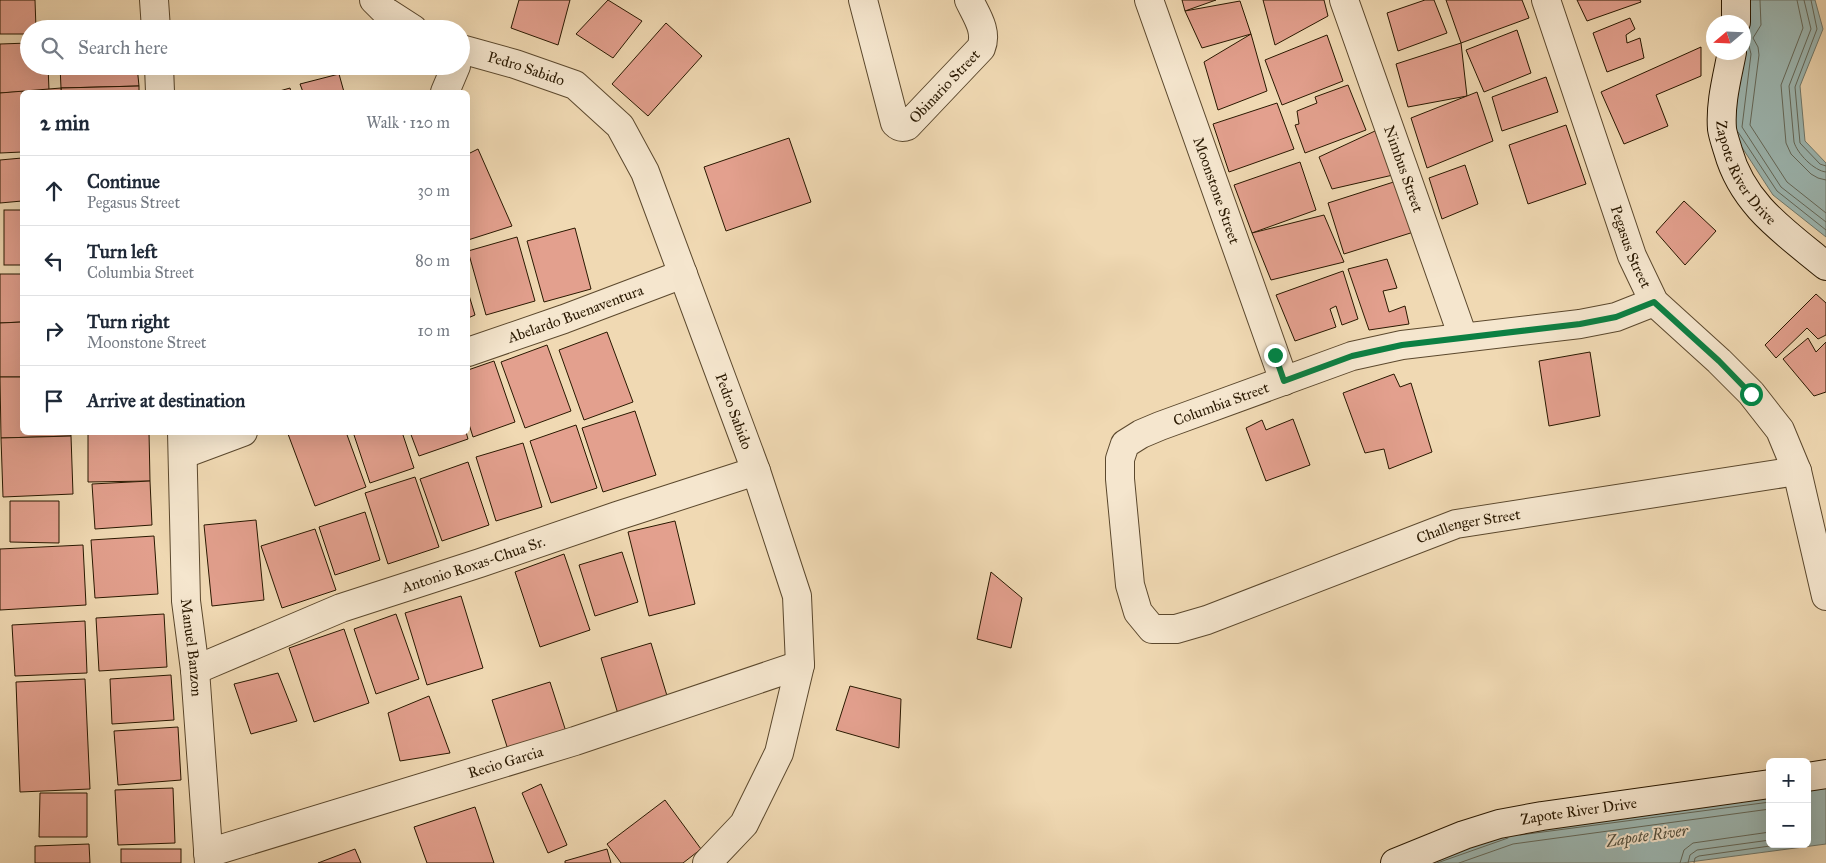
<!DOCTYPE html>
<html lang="en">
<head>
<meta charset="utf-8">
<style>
  :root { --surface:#fff; --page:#f2f2f3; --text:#1f2937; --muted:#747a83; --line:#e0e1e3 }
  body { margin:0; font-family:"IM FELL Great Primer",serif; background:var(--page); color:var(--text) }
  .controls { position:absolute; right:15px; bottom:15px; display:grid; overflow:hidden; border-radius:8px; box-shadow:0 5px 20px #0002 }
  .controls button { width:45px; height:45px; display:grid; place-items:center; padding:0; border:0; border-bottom:1px solid var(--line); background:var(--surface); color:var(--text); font:25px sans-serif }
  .compass { position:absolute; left:1706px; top:15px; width:45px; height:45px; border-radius:50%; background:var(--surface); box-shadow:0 5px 20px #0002; rotate:251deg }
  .stop { position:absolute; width:15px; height:15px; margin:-11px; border:4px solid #0b8043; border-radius:50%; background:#fff }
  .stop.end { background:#0b8043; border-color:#fff; box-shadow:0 1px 5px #0008 }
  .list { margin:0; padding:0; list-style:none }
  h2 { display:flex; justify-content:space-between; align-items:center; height:65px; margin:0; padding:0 20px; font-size:21px }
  h2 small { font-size:16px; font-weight:400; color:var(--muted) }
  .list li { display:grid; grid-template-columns:32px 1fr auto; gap:15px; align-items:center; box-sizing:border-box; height:70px; padding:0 20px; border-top:1px solid var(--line) }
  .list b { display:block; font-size:19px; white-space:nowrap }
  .list p { margin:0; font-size:16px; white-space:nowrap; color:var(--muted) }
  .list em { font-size:16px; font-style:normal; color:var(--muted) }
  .icon { flex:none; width:28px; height:28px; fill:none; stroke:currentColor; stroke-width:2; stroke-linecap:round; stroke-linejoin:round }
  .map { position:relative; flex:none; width:1826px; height:863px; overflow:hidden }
  .search { position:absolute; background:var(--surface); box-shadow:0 5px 20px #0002; left:20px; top:20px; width:450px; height:55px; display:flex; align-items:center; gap:12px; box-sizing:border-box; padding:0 18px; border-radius:28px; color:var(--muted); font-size:19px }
  .panel { position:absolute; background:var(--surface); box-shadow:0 5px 20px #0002; left:20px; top:90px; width:450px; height:345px; border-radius:8px }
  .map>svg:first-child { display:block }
</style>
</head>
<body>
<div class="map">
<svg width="1826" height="863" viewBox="0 0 1826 863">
  <rect width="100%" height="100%" fill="#f0d9b3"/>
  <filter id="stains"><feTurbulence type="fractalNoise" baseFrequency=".004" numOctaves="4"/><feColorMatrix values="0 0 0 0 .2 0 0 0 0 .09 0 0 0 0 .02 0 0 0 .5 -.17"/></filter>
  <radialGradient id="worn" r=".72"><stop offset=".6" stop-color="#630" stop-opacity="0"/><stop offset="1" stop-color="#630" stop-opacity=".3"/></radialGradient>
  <g fill="#9db9b5" stroke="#6f796d">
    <path d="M1741,0H1815L1823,29L1800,86L1805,141L1826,163V237L1773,195L1730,129L1744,52V22Z"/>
    <path d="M1826,783V844L1682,863H1403L1508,826L1770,790V844H1807V785Z"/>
  </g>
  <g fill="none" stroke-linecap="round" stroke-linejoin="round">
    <g stroke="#63685a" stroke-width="1">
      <path d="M1760,0L1761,25L1753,38L1758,47L1759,55L1750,125L1787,182L1826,213"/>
      <path d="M1797,0L1803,28L1781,85L1786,143L1791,154L1811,174L1818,178L1826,180"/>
      <path d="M1804,0L1811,29L1789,86L1794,142C1797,153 1814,171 1826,172"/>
      <path d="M1811,0L1817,29L1795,87L1800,143L1820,164L1826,166"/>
      <path d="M1744,42L1749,46L1751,54L1742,127L1781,187L1826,222"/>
      <path d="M1738,132L1777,191L1826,230"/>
      <path d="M1520,835L1770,802"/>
      <path d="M1437,863L1508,838"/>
      <path d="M1459,863L1513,844L1770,809"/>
      <path d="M1680,863L1684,850L1693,843L1770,832"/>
      <path d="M1688,863L1690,855L1697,850L1770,840"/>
      <path d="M1694,863L1695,858L1699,856L1784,844"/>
    </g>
  </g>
  <g fill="#e3a08e" stroke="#291800">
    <path d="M0,0H35L36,29H29V34H0Z"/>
    <path d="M519,0H570L558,45L511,28Z"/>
    <path d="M608,0L642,21L613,58L576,34Z"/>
    <path d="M1182,0H1216L1185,11Z"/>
    <path d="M1263,0H1324L1328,16L1275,45Z"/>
    <path d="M1425,0H1434L1447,33L1398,51L1387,13Z"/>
    <path d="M1446,0H1522L1529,18L1461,43Z"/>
    <path d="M1577,0H1640L1641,2L1587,21Z"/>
    <path d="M1240,1L1251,34L1202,48L1185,11Z"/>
    <path d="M1630,18L1635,29L1626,35L1627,43L1640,38L1644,58L1607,72L1593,33Z"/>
    <path d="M666,23L702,56L648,116L612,84Z"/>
    <path d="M1517,30L1531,73L1484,92L1466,50Z"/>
    <path d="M1251,34L1267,91L1218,110L1204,62Z"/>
    <path d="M1327,35L1343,81L1282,105L1265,60Z"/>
    <path d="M29,43V66H48L49,90L0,93V44Z"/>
    <path d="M1461,43L1467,96L1408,107L1396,64Z"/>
    <path d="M1701,47V76L1656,95L1668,126L1624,144L1601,92Z"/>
    <path d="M60,66H137L139,86L61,88Z"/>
    <path d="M339,74L344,92H303L300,84Z"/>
    <path d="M1546,77L1558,112L1502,131L1492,97Z"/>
    <path d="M1348,85L1366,130L1305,153L1295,125L1299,124L1297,111L1317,103L1315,97Z"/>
    <path d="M139,86V92H61V88Z"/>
    <path d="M61,88V92H22V152L0,153V93Z"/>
    <path d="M290,88L291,92H276Z"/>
    <path d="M1477,92L1493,141L1427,168L1411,118Z"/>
    <path d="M1277,103L1294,149L1229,172L1213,124Z"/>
    <path d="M1566,125L1586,184L1528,204L1509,145Z"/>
    <path d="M1375,131L1393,175L1332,189L1319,157Z"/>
    <path d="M789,138L811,202L726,231L704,167Z"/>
    <path d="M478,149L512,226L468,240V154Z"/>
    <path d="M22,158V201L0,203V160Z"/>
    <path d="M1300,162L1316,210L1252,233L1234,185Z"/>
    <path d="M1465,165L1478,204L1442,219L1429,178Z"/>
    <path d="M1403,179L1420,230L1344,254L1328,203Z"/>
    <path d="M1684,201L1716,231L1685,265L1656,232Z"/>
    <rect x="4" y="210" width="18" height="55"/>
    <path d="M1324,215L1344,262L1271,280L1252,233Z"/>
    <path d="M575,228L591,289L544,302L527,241Z"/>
    <path d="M517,237L535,301L486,315L468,251Z"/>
    <path d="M1387,259L1397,288L1383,291L1389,312L1405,306L1409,324L1369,330L1348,269Z"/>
    <path d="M1343,271L1358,319L1342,325L1336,306L1330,309L1336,327L1295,341L1276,295Z"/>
    <path d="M0,274H22V322L0,323Z"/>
    <path d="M468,292L475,315L468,318Z"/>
    <path d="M1816,294L1826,303V335L1818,339L1807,328L1776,358L1765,345Z"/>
    <path d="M22,322V377H0V323Z"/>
    <path d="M607,332L633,402L584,420L559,350Z"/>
    <path d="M1808,338L1816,352L1826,342V392L1814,396L1783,359Z"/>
    <path d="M547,345L571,411L525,428L501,362Z"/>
    <path d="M1590,352L1600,416L1549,426L1539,361Z"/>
    <path d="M494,361L515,422L473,437L468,421V370Z"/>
    <path d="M1394,374L1400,387L1411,383L1432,452L1389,469L1384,449L1365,453L1343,393Z"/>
    <path d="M0,377H22V432H71V436L1,438Z"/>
    <path d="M635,411L656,475L603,492L582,428Z"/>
    <path d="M1293,419L1310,465L1266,481L1246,428L1262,420L1266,430Z"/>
    <path d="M576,425L597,488L551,503L530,441Z"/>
    <path d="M88,432H149L150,481L88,482Z"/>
    <path d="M293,432H346L366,487L315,506L288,434Z"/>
    <path d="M353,432H402L414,468L370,483Z"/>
    <path d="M410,432H466L468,439L419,456Z"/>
    <path d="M71,436L73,494L3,497L1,438Z"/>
    <path d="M523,443L542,507L496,521L476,457Z"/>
    <path d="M468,462L489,525L442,541L420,479Z"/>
    <path d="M415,477L439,547L388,564L365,493Z"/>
    <path d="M150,481L152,525L95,529L92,484Z"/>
    <path d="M10,501H59V543L10,542Z"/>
    <path d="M365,512L380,560L335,575L319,527Z"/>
    <path d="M256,520L264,600L212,606L204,525Z"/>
    <path d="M675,521L695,604L649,616L628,532Z"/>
    <path d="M315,529L336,590L282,608L261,546Z"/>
    <path d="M154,536L158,594L95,598L91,540Z"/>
    <path d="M83,545L86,605L0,610V549Z"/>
    <path d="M622,552L638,602L595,616L579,565Z"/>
    <path d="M564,554L590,630L540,647L515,572Z"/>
    <path d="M991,572L1022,598L1011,648L977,639Z"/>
    <path d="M461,596L483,668L427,685L405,613Z"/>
    <path d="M164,614L167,667L99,671L96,618Z"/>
    <path d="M396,614L419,679L376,694L354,629Z"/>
    <path d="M85,621L87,673L15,676L12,625Z"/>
    <path d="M344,629L369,703L314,722L289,648Z"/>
    <path d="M651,643L668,699L618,714L601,658Z"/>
    <path d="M278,673L297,721L251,734L234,684Z"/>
    <path d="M171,675L174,720L112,724L110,679Z"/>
    <path d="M85,679L90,789L20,792L16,682Z"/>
    <path d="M550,682L569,741L511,759L492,700Z"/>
    <path d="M850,686L901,699L899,748L836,730Z"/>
    <path d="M429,696L450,753L400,761L388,713Z"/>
    <path d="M178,727L181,780L118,785L114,731Z"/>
    <path d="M541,784L567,845L548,853L522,793Z"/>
    <path d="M173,788L175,843L118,845L115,790Z"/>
    <path d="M40,793H87V837H39Z"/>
    <path d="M665,800L701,849L683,863H621L607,844Z"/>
    <path d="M475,807L494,863H427L414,827Z"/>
    <path d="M89,844L90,863H35V846Z"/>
    <rect x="121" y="849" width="60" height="14"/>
    <path d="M355,849L361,863H318Z"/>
    <path d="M607,849L611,863H565V861Z"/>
  </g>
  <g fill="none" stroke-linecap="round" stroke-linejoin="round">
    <defs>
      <g id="minor">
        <path d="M154,0L156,29"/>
        <path d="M374,0L385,11L413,29"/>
        <path id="s1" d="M863,0L895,123C899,127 902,128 907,126L981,48C988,31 976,15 969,0"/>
        <path id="s2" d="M1149,0L1284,381"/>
        <path id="s3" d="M1344,0L1463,337"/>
        <path id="s4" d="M1546,0L1632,256L1654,302L1719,361L1751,393L1780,430L1797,471L1826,596"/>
        <path id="s5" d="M461,49L515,64L575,85L620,126L645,172L756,471L797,596L800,665L779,753L744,824L707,863"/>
        <path d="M159,66L160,92"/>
        <path d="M445,92L456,66"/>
        <path id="s6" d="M1654,302L1616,317L1580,324L1402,345L1352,356L1160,426L1141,434L1125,444L1120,459V479L1130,585L1138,612L1152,629H1176L1207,620L1456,524L1797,471"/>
        <path id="s7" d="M468,352L564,319L683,274"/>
        <path id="s8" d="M182,432L186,601L195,670L209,863"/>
        <path d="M184,454L243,432"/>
        <path id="s9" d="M195,670L341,608L480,563L617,516L756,471"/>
        <path id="s10" d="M208,853L575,741L800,665"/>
      </g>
      <g id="secondary">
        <path d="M1736,22V0"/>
        <path id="s11" d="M1732,52C1727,78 1720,103 1722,129C1723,136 1726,144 1728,151C1743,205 1785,232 1826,266"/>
        <path d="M1807,777L1826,774"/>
        <path id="s12" d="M1395,863L1464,835L1499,824L1542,816L1770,784"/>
      </g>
    </defs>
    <use href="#minor" stroke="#5b482d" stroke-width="30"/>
    <use href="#secondary" stroke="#291800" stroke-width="30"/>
    <use href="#minor" stroke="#f5e6ce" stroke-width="28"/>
    <use href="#secondary" stroke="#f5e6ce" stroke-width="28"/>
  </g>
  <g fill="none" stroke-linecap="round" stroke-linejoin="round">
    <path stroke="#0b8043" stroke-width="6" d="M1275,355L1284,381L1352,356L1402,345L1580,324L1616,317L1654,302L1719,361L1751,394"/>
  </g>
  <g text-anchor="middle" stroke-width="4" stroke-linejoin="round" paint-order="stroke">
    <g font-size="15" fill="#291800" stroke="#f5e6ce">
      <text dy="5" stroke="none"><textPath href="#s5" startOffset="68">Pedro Sabido</textPath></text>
      <text dy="5" stroke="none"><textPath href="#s1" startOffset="195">Obinario Street</textPath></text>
      <text dy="5" stroke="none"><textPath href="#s3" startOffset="179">Nimbus Street</textPath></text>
      <text dy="5" stroke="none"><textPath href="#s11" startOffset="128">Zapote River Drive</textPath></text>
      <text dy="5" stroke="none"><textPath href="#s2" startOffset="202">Moonstone Street</textPath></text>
      <text dy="5" stroke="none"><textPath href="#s4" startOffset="261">Pegasus Street</textPath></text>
      <text dy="5" stroke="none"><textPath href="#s7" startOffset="114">Abelardo Buenaventura</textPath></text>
      <text transform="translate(1221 404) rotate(-20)" y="5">Columbia Street</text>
      <text dy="5" stroke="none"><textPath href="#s5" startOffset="488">Pedro Sabido</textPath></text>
      <text dy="5" stroke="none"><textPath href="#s6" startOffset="1079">Challenger Street</textPath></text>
      <text dy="5" stroke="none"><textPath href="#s9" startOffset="298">Antonio Roxas-Chua Sr.</textPath></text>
      <text dy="5" stroke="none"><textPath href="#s8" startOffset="216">Manuel Banzon</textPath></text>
      <text dy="5" stroke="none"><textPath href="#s10" startOffset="311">Recio Garcia</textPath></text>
      <text dy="5" stroke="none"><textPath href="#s12" startOffset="192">Zapote River Drive</textPath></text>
    </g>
    <g font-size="16" font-style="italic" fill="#52503f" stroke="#f5e6ce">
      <text transform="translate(1647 835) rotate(-8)" y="6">Zapote River</text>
    </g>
  </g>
  <rect width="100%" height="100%" filter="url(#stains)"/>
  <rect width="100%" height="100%" fill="url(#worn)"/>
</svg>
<div class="controls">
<button>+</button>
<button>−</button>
</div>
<svg class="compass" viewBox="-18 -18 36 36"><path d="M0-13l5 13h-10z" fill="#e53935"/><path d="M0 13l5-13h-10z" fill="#747a83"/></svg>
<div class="stop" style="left:1751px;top:394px"></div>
<div class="stop end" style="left:1275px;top:355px"></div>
<div class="search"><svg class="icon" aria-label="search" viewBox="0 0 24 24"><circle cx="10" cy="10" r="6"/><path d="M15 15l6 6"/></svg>Search here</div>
<section class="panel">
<h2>2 min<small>Walk · 120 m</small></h2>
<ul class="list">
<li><svg class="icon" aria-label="ahead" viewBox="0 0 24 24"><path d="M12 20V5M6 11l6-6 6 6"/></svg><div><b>Continue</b><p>Pegasus Street</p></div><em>30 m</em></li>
<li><svg class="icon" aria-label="left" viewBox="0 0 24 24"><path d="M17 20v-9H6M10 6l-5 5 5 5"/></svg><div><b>Turn left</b><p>Columbia Street</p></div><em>80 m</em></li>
<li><svg class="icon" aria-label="right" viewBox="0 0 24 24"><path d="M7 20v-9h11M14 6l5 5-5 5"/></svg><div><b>Turn right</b><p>Moonstone Street</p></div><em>10 m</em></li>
<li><svg class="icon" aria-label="arrive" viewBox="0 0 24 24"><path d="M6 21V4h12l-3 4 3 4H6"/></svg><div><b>Arrive at destination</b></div></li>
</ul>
</section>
</div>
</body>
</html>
